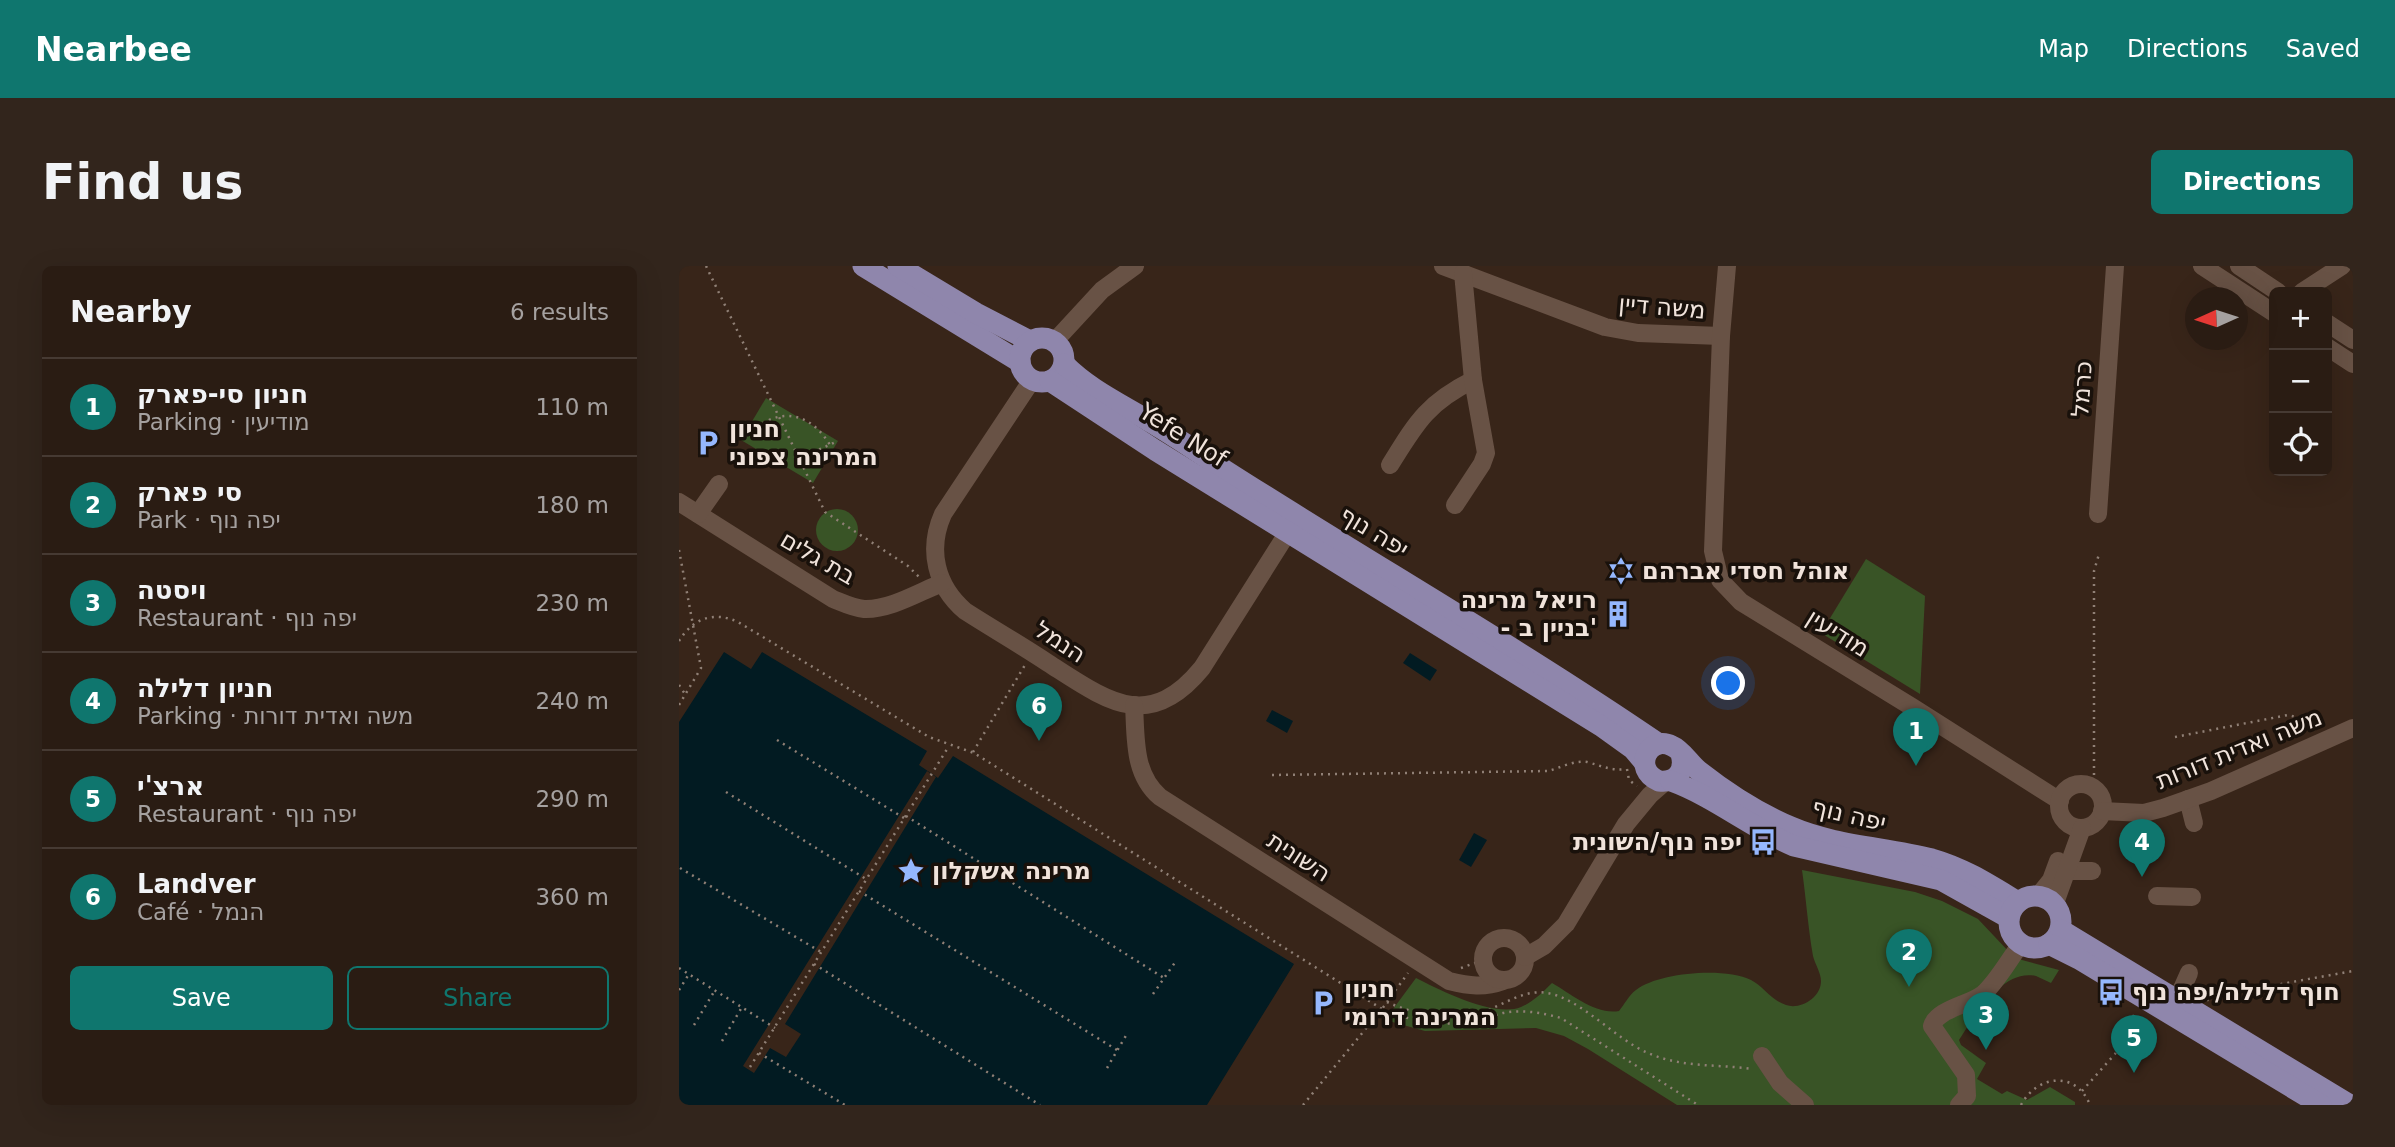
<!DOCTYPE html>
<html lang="en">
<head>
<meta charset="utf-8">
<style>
  :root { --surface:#2a1c13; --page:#32251c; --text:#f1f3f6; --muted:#a5a1a0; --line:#463a33; --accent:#0f766e }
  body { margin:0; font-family:"DejaVu Sans",Heebo,sans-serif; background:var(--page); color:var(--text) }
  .controls { position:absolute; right:21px; top:21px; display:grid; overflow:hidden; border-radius:10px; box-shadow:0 7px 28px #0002 }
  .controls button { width:63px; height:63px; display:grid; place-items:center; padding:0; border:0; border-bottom:2px solid var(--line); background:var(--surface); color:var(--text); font:35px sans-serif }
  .compass { position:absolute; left:1506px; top:21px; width:63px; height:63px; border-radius:50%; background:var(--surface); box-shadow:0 7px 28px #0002; rotate:267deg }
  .you { position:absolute; left:1050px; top:418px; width:24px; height:24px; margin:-18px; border:5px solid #fff; border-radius:50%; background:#1a73e8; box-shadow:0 0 0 10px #1a73e833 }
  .badge { display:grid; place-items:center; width:46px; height:46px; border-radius:50%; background:var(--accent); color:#fff; font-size:23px; font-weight:700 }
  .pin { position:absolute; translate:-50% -58px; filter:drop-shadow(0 2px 4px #0008) }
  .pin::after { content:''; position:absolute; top:37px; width:24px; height:21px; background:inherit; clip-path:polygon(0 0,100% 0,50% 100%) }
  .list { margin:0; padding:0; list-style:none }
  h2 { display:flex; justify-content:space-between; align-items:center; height:91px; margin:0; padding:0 28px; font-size:30px }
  h2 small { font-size:23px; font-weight:400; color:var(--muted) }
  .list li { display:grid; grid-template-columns:46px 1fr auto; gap:21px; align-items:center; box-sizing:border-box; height:98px; padding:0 28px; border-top:2px solid var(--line) }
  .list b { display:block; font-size:26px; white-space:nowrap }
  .list p { margin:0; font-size:23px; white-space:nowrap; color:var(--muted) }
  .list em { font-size:23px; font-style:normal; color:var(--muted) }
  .actions { display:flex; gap:14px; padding:21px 28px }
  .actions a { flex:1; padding:16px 0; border:2px solid var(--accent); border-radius:10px; text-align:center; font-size:24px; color:var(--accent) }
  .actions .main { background:var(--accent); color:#fff }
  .icon { flex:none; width:38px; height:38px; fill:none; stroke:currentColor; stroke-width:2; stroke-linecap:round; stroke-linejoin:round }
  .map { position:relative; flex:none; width:1674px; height:839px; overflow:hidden; border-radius:10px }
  header { display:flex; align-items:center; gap:42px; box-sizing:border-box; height:98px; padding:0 35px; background:var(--accent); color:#fff }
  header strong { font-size:33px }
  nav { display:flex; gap:38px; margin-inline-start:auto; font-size:24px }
  .intro { display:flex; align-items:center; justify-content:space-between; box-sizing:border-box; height:168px; padding:0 42px }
  h1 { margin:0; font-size:49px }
  .button { padding:18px 32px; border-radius:10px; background:var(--accent); color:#fff; font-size:24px; font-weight:700 }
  main { display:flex; gap:42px; padding:0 42px }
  aside { flex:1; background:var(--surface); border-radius:10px; box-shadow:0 7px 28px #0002 }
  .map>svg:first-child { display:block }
</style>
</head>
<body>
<header>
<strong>Nearbee</strong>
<nav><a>Map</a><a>Directions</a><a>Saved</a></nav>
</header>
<div class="intro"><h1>Find us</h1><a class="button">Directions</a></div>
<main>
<aside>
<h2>Nearby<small>6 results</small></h2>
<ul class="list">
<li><span class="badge">1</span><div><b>חניון סי-פארק</b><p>Parking · מודיעין</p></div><em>110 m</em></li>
<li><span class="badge">2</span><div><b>סי פארק</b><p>Park · יפה נוף</p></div><em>180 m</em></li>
<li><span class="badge">3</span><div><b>ויסטה</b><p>Restaurant · יפה נוף</p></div><em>230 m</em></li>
<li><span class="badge">4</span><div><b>חניון דלילה</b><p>Parking · משה ואדית דורות</p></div><em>240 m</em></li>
<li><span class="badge">5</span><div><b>ארצ'י</b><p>Restaurant · יפה נוף</p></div><em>290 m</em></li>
<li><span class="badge">6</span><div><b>Landver</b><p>Café · הנמל</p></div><em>360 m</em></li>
</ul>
<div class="actions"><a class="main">Save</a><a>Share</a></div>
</aside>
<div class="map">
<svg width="1674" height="839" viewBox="0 0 1674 839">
  <rect width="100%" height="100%" fill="#382519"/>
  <g fill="#395426">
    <path d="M87,132L159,175L134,217L62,174Z"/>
    <circle cx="158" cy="264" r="21"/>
    <path d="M1187,293L1246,330L1241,428L1142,367Z"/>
    <path d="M1123,604L1236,626L1263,635L1299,653L1332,688L1343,694L1380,704L1372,717C1367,715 1362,712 1357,710C1323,702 1295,751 1280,774L1282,779L1307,797L1298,813L1323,828L1328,825L1348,834L1371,821L1396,836V839H998L909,783L885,770L857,762L746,765L706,754L737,712C761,724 815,752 842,741C854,736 864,726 873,717C892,728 917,749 940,745C945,739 950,729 957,724C980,706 1046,701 1072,714C1084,720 1093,735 1107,739C1121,744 1142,732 1142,715C1142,707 1136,698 1134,690C1129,661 1127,632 1123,604Z"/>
  </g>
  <g fill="#021b22">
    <path d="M45,386L72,403L83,386L248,485L240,499L259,512L274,490L615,698L528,839H0V456Z"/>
    <path d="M731,387L758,404L751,415L724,397Z"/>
    <path d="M593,444L614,455L608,467L587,455Z"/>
    <path d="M795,567L808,574L792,601L780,594Z"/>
  </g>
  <path fill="#382519" d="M248,505L257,511L106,758L122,768L107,791L91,782L75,807L64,800Z"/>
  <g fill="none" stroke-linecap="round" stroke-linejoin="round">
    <g stroke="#908076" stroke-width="2.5" stroke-dasharray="2 5" stroke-linecap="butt">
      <path d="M27,0L146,246L229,300L240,311"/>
      <path d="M67,170C97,141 129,143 151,179"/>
      <path d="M121,192L159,175"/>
      <path d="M0,284L22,402L0,439"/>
      <path d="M0,375C14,352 35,345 59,356L250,471L295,487L703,743C733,756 765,761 798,755C807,754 815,749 824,747C843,743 864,747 882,752L1019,839"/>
      <path d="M0,419L6,428"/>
      <path d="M1496,471L1609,449L1646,458"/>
      <path d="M98,474L225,552"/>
      <path d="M294,486L346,399"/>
      <path d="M948,503L950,514L958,520"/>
      <path d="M593,509L869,505C881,502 895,494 908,496C923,500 932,505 947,503"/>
      <path d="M1415,523V305L1420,288"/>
      <path d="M47,526L187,613"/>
      <path d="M227,550L485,712"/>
      <path d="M1,602L142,686"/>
      <path d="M180,625L438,784"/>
      <path d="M135,698L361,839"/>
      <path d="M0,702L96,762"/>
      <path d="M782,702L804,694"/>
      <path d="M0,724L10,708"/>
      <path d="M474,728L497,695"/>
      <path d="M1528,735L1530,731L1674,705"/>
      <path d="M708,736C736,749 778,757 807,745C827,737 847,723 868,727C901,732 936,773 969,787C1003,802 1038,798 1074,803"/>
      <path d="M15,759L36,724"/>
      <path d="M43,775L63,741"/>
      <path d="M80,787L166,839"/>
      <path d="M71,801L270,480"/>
      <path d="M428,802L449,766"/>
      <path d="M1403,825L1436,788L1456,747"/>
      <path d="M624,839L703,743L729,707"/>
      <path d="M1342,839C1358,809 1397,804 1411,839"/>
    </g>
    <g stroke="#685245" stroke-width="18">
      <path d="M764,0L926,61L959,67L1042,70"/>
      <path d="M1048,0L1042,70L1034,285L1041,314L1062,336L1233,441L1381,535"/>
      <path d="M1523,0L1595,47"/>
      <path d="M1560,0L1599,26"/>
      <path d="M1623,26L1663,0"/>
      <path d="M1648,57L1674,74"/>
      <path d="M375,76L423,24L456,0"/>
      <path d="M1648,81L1674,98"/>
      <path d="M353,114L264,248C248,284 257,320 286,345C314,363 342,379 369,397C427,434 469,468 523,402L609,266L610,255"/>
      <path d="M711,199C737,157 748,137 794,114"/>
      <path d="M0,236L154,333C164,337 174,342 185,343C211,344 240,326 263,317"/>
      <path d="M776,239L803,198L807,187L794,114L784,7"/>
      <path d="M19,248L40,218"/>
      <path d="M1419,248L1436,0"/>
      <path d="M455,439C457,472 454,508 481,531L770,715C790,720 805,722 824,715"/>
      <circle cx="1402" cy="540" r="22"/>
      <path d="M1509,533L1515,557"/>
      <path d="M1423,545L1465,547L1484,542L1532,525L1674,462"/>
      <path d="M1387,605H1413"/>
      <path d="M1360,629L1372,614L1379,595"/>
      <path d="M1478,630L1513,631"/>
      <path d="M1376,637L1403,562"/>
      <circle cx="825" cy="693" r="21"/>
      <path d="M846,691L865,680L887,658L947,558L971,529L986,516"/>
      <path d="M1498,734L1510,707"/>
      <path d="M1083,790L1101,817L1126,839"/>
      <path d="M1280,839L1288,830L1287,809L1253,760C1258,743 1290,739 1304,728C1318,716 1331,692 1342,678"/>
    </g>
    <g stroke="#8f86ac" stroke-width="21">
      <path d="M184,0L341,96"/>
      <path d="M219,0L297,47L351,75"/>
      <circle cx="363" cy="94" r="22"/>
      <path d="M385,98C410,123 438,136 468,154C494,169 519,186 544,203C689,296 838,381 980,478"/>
      <path d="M371,115L476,184L922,460L954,483L965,496"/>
      <path d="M1002,488C1007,505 997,517 980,515C952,503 970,468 993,480C1003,484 1011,498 1020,505C1048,527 1079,547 1112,561C1156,580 1206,581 1253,593C1285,602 1311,619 1339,636"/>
      <path d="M992,515C1036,531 1072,562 1115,580L1262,614L1330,652"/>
      <circle cx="1356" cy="656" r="26"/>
      <path d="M1382,664L1671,839"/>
      <path d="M1370,678L1400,693L1642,839"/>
    </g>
  </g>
  <defs>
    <symbol id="parking-bare" viewBox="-9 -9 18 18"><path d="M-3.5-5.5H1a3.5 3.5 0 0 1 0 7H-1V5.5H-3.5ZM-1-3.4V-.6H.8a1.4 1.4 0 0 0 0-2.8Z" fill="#95b7fd" stroke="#19110b" stroke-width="2.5" paint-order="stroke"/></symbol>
    <symbol id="synagogue-bare" viewBox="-9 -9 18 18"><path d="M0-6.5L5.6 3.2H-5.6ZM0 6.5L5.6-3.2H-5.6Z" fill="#95b7fd" stroke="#19110b" stroke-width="2.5" paint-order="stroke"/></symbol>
    <symbol id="building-bare" viewBox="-9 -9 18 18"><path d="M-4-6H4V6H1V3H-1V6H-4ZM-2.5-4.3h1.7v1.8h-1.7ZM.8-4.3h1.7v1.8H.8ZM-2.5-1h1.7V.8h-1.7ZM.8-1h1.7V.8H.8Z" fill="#95b7fd" stroke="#19110b" stroke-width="2.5" paint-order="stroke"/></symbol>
    <symbol id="bus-bare" viewBox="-9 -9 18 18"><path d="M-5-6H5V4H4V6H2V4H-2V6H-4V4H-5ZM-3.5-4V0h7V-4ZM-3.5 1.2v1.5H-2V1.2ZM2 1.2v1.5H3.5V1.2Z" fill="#95b7fd" stroke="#19110b" stroke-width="2.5" paint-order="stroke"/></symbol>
    <symbol id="sight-bare" viewBox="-9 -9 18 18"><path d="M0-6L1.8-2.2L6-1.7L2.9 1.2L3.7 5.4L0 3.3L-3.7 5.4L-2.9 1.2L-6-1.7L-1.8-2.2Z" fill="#95b7fd" stroke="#19110b" stroke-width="2.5" paint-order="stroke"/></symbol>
  </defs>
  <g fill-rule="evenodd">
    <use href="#parking-bare" x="10" y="158" width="38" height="38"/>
    <use href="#synagogue-bare" x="923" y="286" width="38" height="38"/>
    <use href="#building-bare" x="920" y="329" width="38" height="38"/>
    <use href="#bus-bare" x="1065" y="557" width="38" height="38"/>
    <use href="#sight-bare" x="213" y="586" width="38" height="38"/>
    <use href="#bus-bare" x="1413" y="707" width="38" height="38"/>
    <use href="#parking-bare" x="625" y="718" width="38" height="38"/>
  </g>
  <g text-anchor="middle" stroke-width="7" stroke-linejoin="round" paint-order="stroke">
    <g font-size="24" fill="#f0e3db" stroke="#19110b">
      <text transform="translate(983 41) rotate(5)" y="8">משה דיין</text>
      <text transform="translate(1403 123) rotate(-86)" y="8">כרמל</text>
      <text transform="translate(504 169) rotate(32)" y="8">Yefe Nof</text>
      <text transform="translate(695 266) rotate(31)" y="8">יפה נוף</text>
      <text transform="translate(139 292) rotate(30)" y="8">בת גלים</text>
      <text transform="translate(1159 367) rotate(32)" y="8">מודיעין</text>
      <text transform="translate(381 376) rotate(33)" y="8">הנמל</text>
      <text transform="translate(1560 483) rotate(-22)" y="8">משה ואדית דורות</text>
      <text transform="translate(1170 549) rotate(13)" y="8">יפה נוף</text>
      <text transform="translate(620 591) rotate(33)" y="8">השונית</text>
    </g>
    <g font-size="24" font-weight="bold" fill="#f0e3db" stroke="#19110b" text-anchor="start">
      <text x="50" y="171">חניון<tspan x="50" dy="28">המרינה צפוני</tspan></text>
      <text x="963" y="313">אוהל חסדי אברהם</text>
      <text x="918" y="342" text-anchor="end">רויאל מרינה<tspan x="918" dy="28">- בניין ב'</tspan></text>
      <text x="1063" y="584" text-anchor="end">יפה נוף/השונית</text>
      <text x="253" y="613">מרינה אשקלון</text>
      <text x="665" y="731">חניון<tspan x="665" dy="28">המרינה דרומי</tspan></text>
      <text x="1453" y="734">חוף דלילה/יפה נוף</text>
    </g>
  </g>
</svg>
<div class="controls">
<button>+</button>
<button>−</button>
<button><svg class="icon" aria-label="locate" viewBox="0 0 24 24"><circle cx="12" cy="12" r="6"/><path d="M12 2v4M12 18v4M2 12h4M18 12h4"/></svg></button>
</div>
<svg class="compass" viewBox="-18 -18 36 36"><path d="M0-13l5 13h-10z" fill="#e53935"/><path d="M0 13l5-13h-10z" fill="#a5a1a0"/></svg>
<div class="you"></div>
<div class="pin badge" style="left:1237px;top:500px">1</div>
<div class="pin badge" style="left:1230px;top:721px">2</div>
<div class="pin badge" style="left:1307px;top:784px">3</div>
<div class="pin badge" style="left:1463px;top:611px">4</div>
<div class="pin badge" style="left:1455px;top:807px">5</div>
<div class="pin badge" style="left:360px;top:475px">6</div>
</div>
</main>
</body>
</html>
